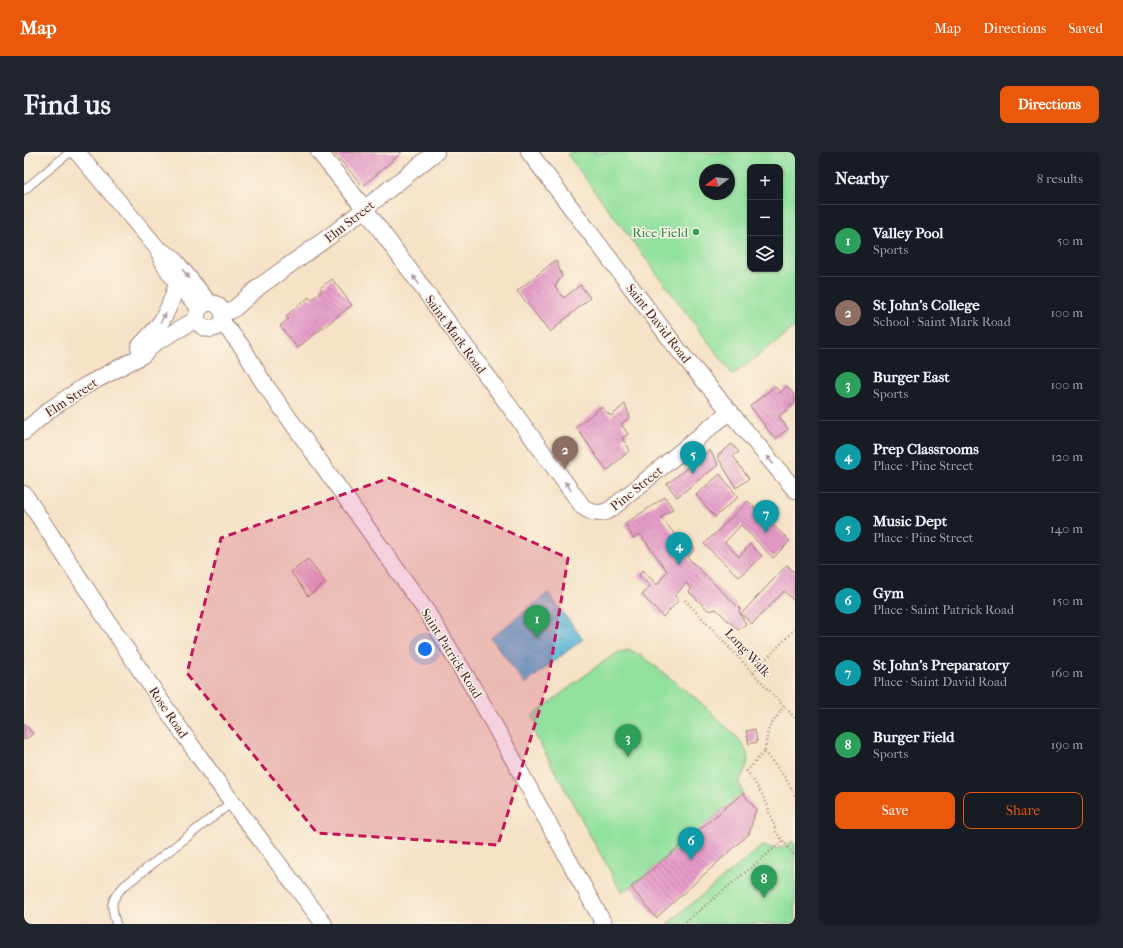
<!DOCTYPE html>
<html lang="en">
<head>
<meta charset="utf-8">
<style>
  :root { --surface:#171b24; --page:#20242c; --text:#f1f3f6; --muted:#9ea1a6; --line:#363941; --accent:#ea580c }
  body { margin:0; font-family:"IM FELL French Canon",serif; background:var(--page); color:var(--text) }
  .controls { position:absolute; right:12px; top:12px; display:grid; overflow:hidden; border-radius:8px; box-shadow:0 1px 3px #0004 }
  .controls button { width:36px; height:36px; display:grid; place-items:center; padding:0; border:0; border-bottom:1px solid var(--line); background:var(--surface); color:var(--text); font:20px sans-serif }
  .compass { position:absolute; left:675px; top:12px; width:36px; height:36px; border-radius:50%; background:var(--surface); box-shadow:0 1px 3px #0004; rotate:254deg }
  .you { position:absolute; left:401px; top:497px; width:14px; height:14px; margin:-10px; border:3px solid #fff; border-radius:50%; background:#1a73e8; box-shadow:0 0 0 6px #1a73e833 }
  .badge { display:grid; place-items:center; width:26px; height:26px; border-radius:50%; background:var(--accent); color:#fff; font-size:13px; font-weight:700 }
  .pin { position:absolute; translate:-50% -33px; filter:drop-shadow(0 1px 2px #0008) }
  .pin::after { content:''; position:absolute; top:21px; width:14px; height:12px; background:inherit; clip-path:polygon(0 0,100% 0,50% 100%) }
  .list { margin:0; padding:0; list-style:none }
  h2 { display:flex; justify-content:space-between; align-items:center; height:52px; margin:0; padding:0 16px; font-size:17px }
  h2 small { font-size:13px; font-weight:400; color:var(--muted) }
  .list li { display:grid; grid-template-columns:26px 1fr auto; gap:12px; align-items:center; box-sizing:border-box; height:72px; padding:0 16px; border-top:1px solid var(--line) }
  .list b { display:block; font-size:15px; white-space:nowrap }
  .list p { margin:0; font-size:13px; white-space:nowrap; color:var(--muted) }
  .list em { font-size:13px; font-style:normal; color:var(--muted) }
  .actions { display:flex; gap:8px; padding:12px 16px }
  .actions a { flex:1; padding:9px 0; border:1px solid var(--accent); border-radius:8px; text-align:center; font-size:14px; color:var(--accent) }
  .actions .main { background:var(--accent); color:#fff }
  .icon { flex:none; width:22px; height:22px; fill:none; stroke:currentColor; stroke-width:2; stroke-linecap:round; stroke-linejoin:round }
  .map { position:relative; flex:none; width:771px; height:772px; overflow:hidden; border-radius:8px }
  header { display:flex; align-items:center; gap:24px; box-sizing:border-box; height:56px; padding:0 20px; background:var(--accent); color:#fff }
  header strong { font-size:19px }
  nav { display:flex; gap:22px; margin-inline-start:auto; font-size:14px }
  .intro { display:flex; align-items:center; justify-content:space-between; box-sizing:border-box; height:96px; padding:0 24px }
  h1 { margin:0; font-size:28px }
  .button { padding:10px 18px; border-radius:8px; background:var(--accent); color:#fff; font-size:14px; font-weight:700 }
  main { display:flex; gap:24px; padding:0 24px }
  aside { flex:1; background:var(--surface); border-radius:8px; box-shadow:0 1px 3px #0004 }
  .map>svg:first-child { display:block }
</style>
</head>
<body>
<header>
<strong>Map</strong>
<nav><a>Map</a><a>Directions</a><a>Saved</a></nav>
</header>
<div class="intro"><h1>Find us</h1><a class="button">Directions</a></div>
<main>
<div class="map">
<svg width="771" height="772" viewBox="0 0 771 772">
  <defs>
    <pattern id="water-ripples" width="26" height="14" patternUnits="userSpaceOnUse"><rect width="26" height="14" fill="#58b4d6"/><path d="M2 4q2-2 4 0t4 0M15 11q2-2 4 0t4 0" fill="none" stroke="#4b92ae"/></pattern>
    <pattern id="building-back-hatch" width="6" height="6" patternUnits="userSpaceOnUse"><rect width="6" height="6" fill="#e69dc9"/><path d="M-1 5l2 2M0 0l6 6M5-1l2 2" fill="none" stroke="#bc7fa3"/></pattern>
  </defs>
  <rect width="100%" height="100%" fill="#fcf5e5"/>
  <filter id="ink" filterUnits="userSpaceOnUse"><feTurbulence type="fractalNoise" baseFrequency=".025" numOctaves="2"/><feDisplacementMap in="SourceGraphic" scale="8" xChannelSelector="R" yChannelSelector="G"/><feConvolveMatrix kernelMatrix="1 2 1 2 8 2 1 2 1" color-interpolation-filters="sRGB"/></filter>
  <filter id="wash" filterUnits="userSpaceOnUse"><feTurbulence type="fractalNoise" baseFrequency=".012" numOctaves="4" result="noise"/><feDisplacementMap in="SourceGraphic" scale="16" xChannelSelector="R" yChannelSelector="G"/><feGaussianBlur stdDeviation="0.9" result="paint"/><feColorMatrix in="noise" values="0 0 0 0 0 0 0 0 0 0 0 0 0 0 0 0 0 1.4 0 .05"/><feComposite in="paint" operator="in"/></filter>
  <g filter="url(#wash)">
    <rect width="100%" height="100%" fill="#f5e2c7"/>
    <g fill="#91e09e" stroke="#6e8064" fill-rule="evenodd">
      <path d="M546,0H771V175L709,223L543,2ZM726,15H756V117H726ZM681,18H705V42H681Z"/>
      <path d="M606,498L618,504L674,548L712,584C718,590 724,600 724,610C723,615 717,626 715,631L719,641L607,735L597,739L509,579L514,575L508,564L576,512L595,500Z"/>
      <path d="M768,689L771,693V772H643L738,694C747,697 761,698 768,689Z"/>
    </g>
    <path fill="url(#water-ripples)" stroke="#516a80" d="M524,441L559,487L501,532L467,486Z"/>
    <g id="blocks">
      <g fill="url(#building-back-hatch)">
        <path d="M309,0H378L339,34Z"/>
        <path d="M532,108L538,124L531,134L540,146L556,133L566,146L526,180L493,139Z"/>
        <path d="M308,127L328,153L273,196L256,174L264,167L262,164L285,145L287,148L298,139L296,136Z"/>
        <path d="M751,234L756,241L763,234L771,244V251L755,264L764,277L751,287L726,254Z"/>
        <path d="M601,252L606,265L597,272L604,282L598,286L606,298L583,319L552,275L577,255L587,264Z"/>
        <path d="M708,292L715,300L709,304L725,327L712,336L693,304Z"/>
        <path d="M686,298L694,313L653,345L643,332Z"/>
        <path d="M696,322L714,345L691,365L672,343Z"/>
        <path d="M641,345L649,357L637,365L656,389L661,383L671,397L664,405L666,408L716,457L715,460L722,472L714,478L692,457L685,459L665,440L667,437L662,431L651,444L655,448L639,465L618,443L626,434L615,424L619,418L633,433L643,419L616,382L609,386L601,372Z"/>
        <path d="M724,349L766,389L749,406L717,373L701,390L715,405L726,392L738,404L715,425L680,392Z"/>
        <path d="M284,407L301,431L284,444L267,420Z"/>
        <path d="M763,413L771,421V450L760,439L728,472L717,462Z"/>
        <path d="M0,571L9,582L0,588Z"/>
        <path d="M731,577L733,590L725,592L722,579Z"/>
        <path d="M719,641L732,657L725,682L632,766L607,735Z"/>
      </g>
    </g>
  </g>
  <g filter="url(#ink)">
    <use href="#blocks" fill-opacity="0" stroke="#a08079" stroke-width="1"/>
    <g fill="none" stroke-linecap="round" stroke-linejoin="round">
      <defs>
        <g id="service">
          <path d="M0,38L46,0"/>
          <path d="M92,772C87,753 85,749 100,734L208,650"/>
        </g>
        <g id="minor">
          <path d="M53,0L134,97L148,105L185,151"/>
          <path d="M295,0L341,57L559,355C568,362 578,363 587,357L706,259"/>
          <path d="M505,0L656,200L771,338"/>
          <path d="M135,100C143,122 159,139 176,156"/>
          <circle cx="186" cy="164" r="13"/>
          <path d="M199,162L211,156L236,134L310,81L412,0"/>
          <path d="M198,170L219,196L237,227L403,460L436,514L457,549L580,772"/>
          <path d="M115,195C123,186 132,178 138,168C145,157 149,144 153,132"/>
          <path d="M0,280L25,258L61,234L119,203L129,192L173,167"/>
          <path d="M0,342C59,431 117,522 179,610C218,665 260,718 300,772"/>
        </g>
      </defs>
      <use href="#service" stroke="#a08079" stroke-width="10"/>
      <use href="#minor" stroke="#a08079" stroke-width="18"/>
      <g stroke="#a08079" stroke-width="2.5" stroke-dasharray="1 3" stroke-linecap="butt">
        <path d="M661,448L771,566"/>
        <path d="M729,521L771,477"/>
        <path d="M760,554L745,576L740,600L723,619L735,637L744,654L745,660L750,672L752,680L771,704"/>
        <path d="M740,600C752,613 763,627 771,643"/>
        <path d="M659,772L759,689"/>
      </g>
      <use href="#service" stroke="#fff" stroke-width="8"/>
      <use href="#minor" stroke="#fff" stroke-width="16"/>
    </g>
    <defs><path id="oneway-solid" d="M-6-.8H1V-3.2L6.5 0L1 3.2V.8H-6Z"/></defs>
    <g fill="#ae9aa0">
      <use href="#oneway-solid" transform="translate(162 122) rotate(51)"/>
      <use href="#oneway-solid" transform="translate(392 128) rotate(-126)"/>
      <use href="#oneway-solid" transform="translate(139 166) rotate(-59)"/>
      <use href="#oneway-solid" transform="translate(746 308) rotate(-130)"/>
      <use href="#oneway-solid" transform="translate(544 334) rotate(-126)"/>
    </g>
  </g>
  <path fill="#c2185b" fill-opacity="0.2" stroke="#c2185b" stroke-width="3" stroke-dasharray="8 5" stroke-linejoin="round" d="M365,326L544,406L524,530L474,693L293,681L163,521L197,386Z"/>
  <circle fill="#2e9e5b" stroke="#fcf5e5" stroke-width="1.5" cx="672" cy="80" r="4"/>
  <g text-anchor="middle" stroke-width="3" stroke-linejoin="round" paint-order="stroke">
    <g font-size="13" fill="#4a1f2b" stroke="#fcf5e5">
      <text transform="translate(325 69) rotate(-38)" y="5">Elm Street</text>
      <text transform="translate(635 171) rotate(52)" y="5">Saint David Road</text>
      <text transform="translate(432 182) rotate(54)" y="5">Saint Mark Road</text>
      <text transform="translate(47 245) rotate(-33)" y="5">Elm Street</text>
      <text transform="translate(612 336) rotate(-39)" y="5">Pine Street</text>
      <text transform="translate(724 500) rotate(47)" y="5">Long Walk</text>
      <text transform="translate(428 501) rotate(58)" y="5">Saint Patrick Road</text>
      <text transform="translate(145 560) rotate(56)" y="5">Rose Road</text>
    </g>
    <g font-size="13" fill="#27864d" stroke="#fcf5e5" text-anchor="end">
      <text x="664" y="85">Rice Field</text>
    </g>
  </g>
</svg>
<div class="controls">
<button>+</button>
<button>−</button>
<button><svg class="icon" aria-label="layers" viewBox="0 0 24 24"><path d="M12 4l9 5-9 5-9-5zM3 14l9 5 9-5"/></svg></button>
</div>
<svg class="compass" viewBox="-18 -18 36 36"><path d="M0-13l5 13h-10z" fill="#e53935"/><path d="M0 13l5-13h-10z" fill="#9ea1a6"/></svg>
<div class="you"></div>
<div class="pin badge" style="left:513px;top:486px;background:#2e9e5b">1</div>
<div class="pin badge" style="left:541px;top:317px;background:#8d6e63">2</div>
<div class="pin badge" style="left:604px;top:605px;background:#2e9e5b">3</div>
<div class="pin badge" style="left:655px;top:413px;background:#0f9aa8">4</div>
<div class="pin badge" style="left:669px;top:322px;background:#0f9aa8">5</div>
<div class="pin badge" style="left:667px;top:708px;background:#0f9aa8">6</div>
<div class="pin badge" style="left:742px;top:381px;background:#0f9aa8">7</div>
<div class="pin badge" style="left:740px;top:746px;background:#2e9e5b">8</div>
</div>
<aside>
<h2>Nearby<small>8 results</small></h2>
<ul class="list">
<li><span class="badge" style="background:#2e9e5b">1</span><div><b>Valley Pool</b><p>Sports</p></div><em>50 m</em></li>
<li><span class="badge" style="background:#8d6e63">2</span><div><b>St John's College</b><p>School · Saint Mark Road</p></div><em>100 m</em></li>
<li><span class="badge" style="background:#2e9e5b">3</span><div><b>Burger East</b><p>Sports</p></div><em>100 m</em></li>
<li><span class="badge" style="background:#0f9aa8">4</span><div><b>Prep Classrooms</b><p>Place · Pine Street</p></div><em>120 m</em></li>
<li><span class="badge" style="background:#0f9aa8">5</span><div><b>Music Dept</b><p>Place · Pine Street</p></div><em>140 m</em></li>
<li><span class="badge" style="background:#0f9aa8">6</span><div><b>Gym</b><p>Place · Saint Patrick Road</p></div><em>150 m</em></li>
<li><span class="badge" style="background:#0f9aa8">7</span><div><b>St John's Preparatory</b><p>Place · Saint David Road</p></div><em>160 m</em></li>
<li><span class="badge" style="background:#2e9e5b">8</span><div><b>Burger Field</b><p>Sports</p></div><em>190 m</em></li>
</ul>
<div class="actions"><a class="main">Save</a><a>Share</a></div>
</aside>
</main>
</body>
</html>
